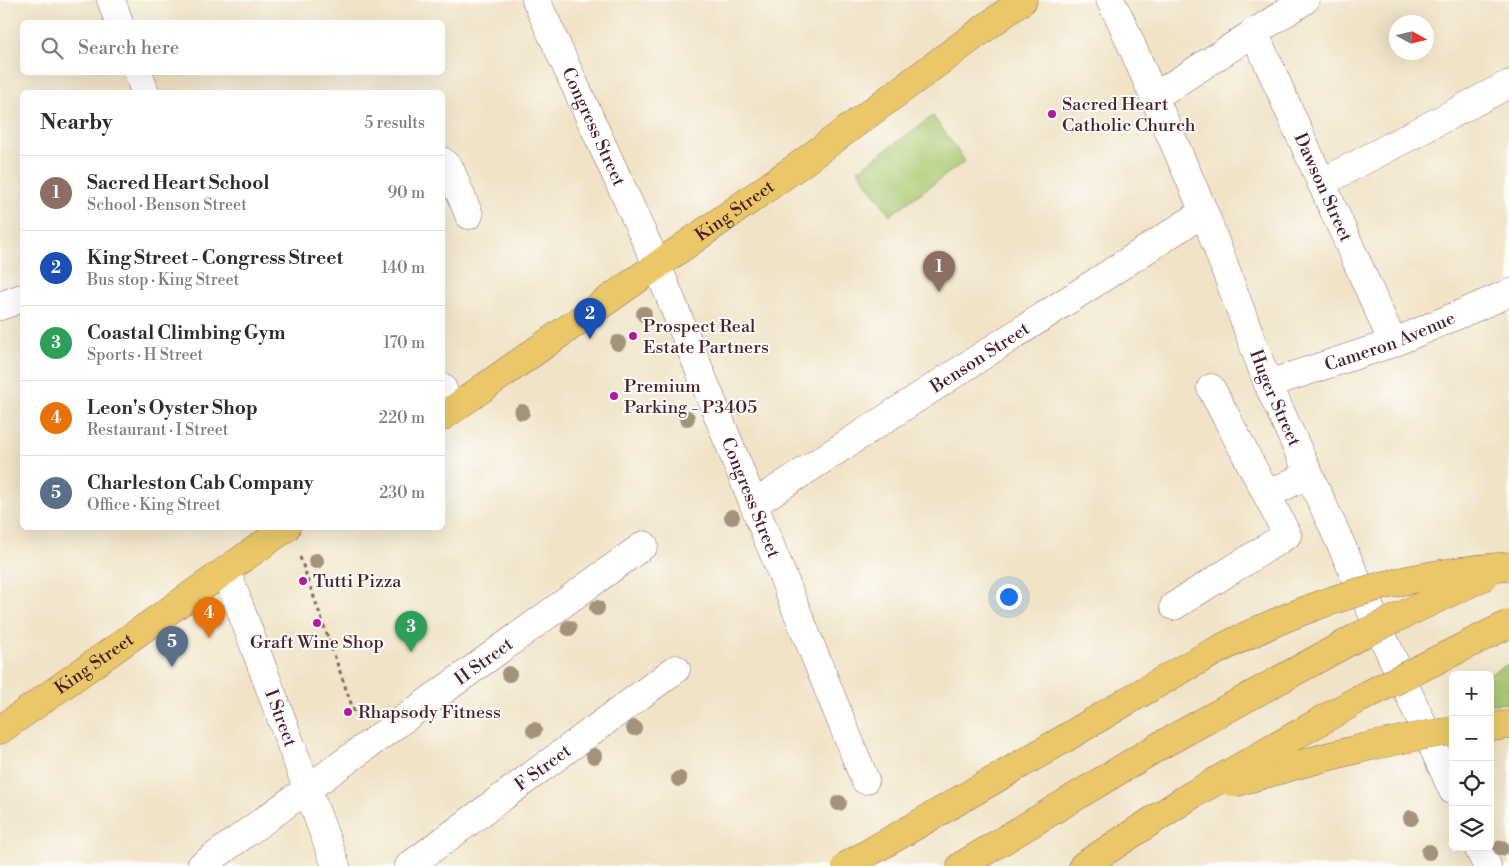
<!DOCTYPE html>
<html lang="en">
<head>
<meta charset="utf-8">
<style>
  :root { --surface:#fff; --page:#f7f7f7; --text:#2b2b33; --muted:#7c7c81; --line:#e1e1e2; --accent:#111827 }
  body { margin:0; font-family:"Libre Bodoni",serif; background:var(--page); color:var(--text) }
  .controls { position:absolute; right:15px; bottom:15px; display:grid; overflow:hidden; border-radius:8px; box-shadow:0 5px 20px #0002 }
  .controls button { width:45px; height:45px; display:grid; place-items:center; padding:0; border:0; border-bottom:1px solid var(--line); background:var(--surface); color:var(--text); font:25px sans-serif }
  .compass { position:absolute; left:1389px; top:15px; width:45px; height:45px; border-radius:50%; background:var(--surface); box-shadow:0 5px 20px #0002; rotate:98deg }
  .you { position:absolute; left:1008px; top:596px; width:18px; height:18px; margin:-12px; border:4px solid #fff; border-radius:50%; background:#1a73e8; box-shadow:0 0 0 8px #1a73e833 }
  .badge { display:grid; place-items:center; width:32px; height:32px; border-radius:50%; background:var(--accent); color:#fff; font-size:16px; font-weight:700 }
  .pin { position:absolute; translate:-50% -41px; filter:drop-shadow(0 1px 2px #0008) }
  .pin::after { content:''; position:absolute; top:26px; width:18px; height:15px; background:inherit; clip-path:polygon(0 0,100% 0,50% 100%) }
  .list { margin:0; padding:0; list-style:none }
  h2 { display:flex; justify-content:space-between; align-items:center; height:65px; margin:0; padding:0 20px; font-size:21px }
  h2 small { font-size:16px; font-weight:400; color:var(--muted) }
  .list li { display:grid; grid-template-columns:32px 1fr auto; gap:15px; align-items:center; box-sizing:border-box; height:75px; padding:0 20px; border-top:1px solid var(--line) }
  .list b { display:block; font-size:19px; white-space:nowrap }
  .list p { margin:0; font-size:16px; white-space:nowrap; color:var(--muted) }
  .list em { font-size:16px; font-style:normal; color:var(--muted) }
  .icon { flex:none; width:28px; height:28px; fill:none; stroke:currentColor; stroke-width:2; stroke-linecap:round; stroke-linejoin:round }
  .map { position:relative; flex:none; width:1509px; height:866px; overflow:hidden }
  .search { position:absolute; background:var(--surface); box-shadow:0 5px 20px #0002; left:20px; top:20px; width:425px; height:55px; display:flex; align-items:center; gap:12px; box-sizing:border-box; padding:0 18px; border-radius:8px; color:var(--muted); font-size:19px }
  .panel { position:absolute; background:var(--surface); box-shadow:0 5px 20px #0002; left:20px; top:90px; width:425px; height:440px; border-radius:8px }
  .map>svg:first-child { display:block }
</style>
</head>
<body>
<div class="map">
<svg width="1509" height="866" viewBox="0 0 1509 866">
  <rect width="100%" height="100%" fill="#fdfcf7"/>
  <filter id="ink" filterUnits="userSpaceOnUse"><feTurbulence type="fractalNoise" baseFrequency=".02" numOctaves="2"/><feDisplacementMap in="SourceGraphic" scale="10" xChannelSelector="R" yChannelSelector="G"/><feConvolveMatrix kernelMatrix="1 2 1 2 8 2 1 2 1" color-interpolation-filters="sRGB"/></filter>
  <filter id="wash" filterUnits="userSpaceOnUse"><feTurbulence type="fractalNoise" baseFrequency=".0096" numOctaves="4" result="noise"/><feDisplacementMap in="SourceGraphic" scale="20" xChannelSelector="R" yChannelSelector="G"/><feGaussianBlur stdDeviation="1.12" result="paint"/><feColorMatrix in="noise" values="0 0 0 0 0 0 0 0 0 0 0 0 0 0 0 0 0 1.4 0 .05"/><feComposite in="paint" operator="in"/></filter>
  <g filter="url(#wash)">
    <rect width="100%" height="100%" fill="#f0e3c6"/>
    <g fill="#a9c971" stroke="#7a744e">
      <path d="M933,116L965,161L890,215L858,170Z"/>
      <path d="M1509,664V703L1490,704V675H1488Z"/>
    </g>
  </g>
  <g filter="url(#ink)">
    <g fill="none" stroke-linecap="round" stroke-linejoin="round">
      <defs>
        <g id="minor">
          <path d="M111,0L119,22"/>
          <path id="s1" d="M536,0L657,265L865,780"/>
          <path id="s2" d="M1110,0L1121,21L1204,212L1268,384L1453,791"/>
          <path id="s3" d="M1254,32L1393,343"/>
          <path d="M138,72L145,92"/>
          <path d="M1154,97L1305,0"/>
          <path d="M442,161L450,169L469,215"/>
          <path d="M1321,183L1509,84"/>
          <path d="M0,306L22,298"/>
          <path id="s4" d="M1268,384L1393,343L1509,293"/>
          <path d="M442,387L452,410"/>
          <path d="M1211,388L1267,495L1309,474"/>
          <path id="s5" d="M754,504L1204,212"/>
          <path id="s6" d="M226,570L336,866"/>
          <path d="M1174,606L1287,535L1267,495"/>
          <path d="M1478,847L1487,866"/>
          <path id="s7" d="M201,866L644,545"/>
          <path id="s8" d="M409,866L676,669"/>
        </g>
        <g id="major">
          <path id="s9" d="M442,417L798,166L1023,0"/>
          <path id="s10" d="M0,730L286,528"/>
        </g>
        <g id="highway">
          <path d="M1490,727L1509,725"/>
          <path d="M961,866L1161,745"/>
          <path d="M1083,866L1190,796"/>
        </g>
      </defs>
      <use href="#minor" stroke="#846461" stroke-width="29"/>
      <use href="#major" stroke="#846461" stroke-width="29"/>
      <use href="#highway" stroke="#846461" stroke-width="29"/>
      <path stroke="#846461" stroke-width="3" stroke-dasharray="4 4" stroke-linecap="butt" d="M300,557L354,712"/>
      <use href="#minor" stroke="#fff" stroke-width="28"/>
      <use href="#major" stroke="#eac769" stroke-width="28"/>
      <use href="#highway" stroke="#eac769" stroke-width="28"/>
      <defs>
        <g id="highway-bridge">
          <path d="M1161,745L1363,634L1485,576"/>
          <path d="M1234,783C1307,762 1378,741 1453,731"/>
          <path d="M1190,796L1359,699L1509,624"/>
          <path d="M846,866C919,824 992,781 1064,739C1144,691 1223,641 1311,608C1374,584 1442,571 1509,566"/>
        </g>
      </defs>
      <use href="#highway-bridge" stroke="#846461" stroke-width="29" stroke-linecap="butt"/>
      <use href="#highway-bridge" stroke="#eac769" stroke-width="28"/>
    </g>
    <g fill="#a4937c">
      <circle cx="644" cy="314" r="8"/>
      <circle cx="618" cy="343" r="8"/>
      <circle cx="522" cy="412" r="8"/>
      <circle cx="687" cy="418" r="8"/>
      <circle cx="732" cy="517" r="8"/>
      <circle cx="316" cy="561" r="8"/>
      <circle cx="597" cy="608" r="8"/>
      <circle cx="569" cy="628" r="8"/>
      <circle cx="509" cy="674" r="8"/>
      <circle cx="634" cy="728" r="8"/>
      <circle cx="534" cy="730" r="8"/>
      <circle cx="594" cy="756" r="8"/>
      <circle cx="679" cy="779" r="8"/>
      <circle cx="839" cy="803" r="8"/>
      <circle cx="1411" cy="818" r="8"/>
      <circle cx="1501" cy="848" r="8"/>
      <circle cx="1429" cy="852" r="8"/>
    </g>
  </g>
  <g fill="#b5179e" stroke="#fdfcf7" stroke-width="2">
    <circle cx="1052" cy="114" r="5"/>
    <circle cx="633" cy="336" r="5"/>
    <circle cx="614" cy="396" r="5"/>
    <circle cx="303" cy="581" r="5"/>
    <circle cx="317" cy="623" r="5"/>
    <circle cx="348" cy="712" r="5"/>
  </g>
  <g text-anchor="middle" stroke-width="4" stroke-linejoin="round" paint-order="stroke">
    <g font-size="18" fill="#4a1f2b" stroke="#fdfcf7" text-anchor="start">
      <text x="1062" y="110">Sacred Heart<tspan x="1062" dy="21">Catholic Church</tspan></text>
      <text x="643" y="332">Prospect Real<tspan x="643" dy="21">Estate Partners</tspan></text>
      <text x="624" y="392">Premium<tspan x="624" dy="21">Parking - P3405</tspan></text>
      <text x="313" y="587">Tutti Pizza</text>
      <text x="317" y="648" text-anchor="middle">Graft Wine Shop</text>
      <text x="358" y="718">Rhapsody Fitness</text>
    </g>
    <g font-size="18" fill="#4a1f2b" stroke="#fdfcf7">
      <text dy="6" stroke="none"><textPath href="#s1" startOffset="139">Congress Street</textPath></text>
      <text dy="6" stroke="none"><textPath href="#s3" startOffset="170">Dawson Street</textPath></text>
      <text dy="6" stroke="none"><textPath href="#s9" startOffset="358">King Street</textPath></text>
      <text dy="6" stroke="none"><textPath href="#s4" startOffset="129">Cameron Avenue</textPath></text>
      <text dy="6" stroke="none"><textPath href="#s5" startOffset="269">Benson Street</textPath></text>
      <text dy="6" stroke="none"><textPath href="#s2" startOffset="431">Huger Street</textPath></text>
      <text dy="6" stroke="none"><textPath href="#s1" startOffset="542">Congress Street</textPath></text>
      <text dy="6" stroke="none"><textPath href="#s7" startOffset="349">H Street</textPath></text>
      <text dy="6" stroke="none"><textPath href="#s10" startOffset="115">King Street</textPath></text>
      <text dy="6" stroke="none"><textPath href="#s6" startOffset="158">I Street</textPath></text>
      <text dy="6" stroke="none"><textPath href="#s8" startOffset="166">F Street</textPath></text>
    </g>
  </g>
</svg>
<div class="controls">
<button>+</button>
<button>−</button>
<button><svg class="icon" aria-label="locate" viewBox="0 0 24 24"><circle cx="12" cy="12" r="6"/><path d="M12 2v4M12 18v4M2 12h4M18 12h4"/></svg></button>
<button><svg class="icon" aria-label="layers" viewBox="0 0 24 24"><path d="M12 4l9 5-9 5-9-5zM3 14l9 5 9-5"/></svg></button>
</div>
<svg class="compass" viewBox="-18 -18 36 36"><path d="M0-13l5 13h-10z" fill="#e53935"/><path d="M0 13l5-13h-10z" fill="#7c7c81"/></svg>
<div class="you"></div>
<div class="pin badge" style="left:939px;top:292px;background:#8d6e63">1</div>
<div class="pin badge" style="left:590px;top:339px;background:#1a4fb4">2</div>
<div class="pin badge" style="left:411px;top:652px;background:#2e9e5b">3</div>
<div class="pin badge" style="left:209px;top:638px;background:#e8710a">4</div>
<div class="pin badge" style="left:172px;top:667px;background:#5c6f8a">5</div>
<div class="search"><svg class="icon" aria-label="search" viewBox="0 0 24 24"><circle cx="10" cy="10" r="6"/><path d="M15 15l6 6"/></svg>Search here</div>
<section class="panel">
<h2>Nearby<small>5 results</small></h2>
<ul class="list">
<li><span class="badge" style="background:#8d6e63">1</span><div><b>Sacred Heart School</b><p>School · Benson Street</p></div><em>90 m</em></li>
<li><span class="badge" style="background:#1a4fb4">2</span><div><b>King Street - Congress Street</b><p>Bus stop · King Street</p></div><em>140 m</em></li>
<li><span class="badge" style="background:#2e9e5b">3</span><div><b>Coastal Climbing Gym</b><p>Sports · H Street</p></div><em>170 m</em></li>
<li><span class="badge" style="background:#e8710a">4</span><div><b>Leon's Oyster Shop</b><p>Restaurant · I Street</p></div><em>220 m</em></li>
<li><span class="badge" style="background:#5c6f8a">5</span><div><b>Charleston Cab Company</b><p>Office · King Street</p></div><em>230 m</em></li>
</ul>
</section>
</div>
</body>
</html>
